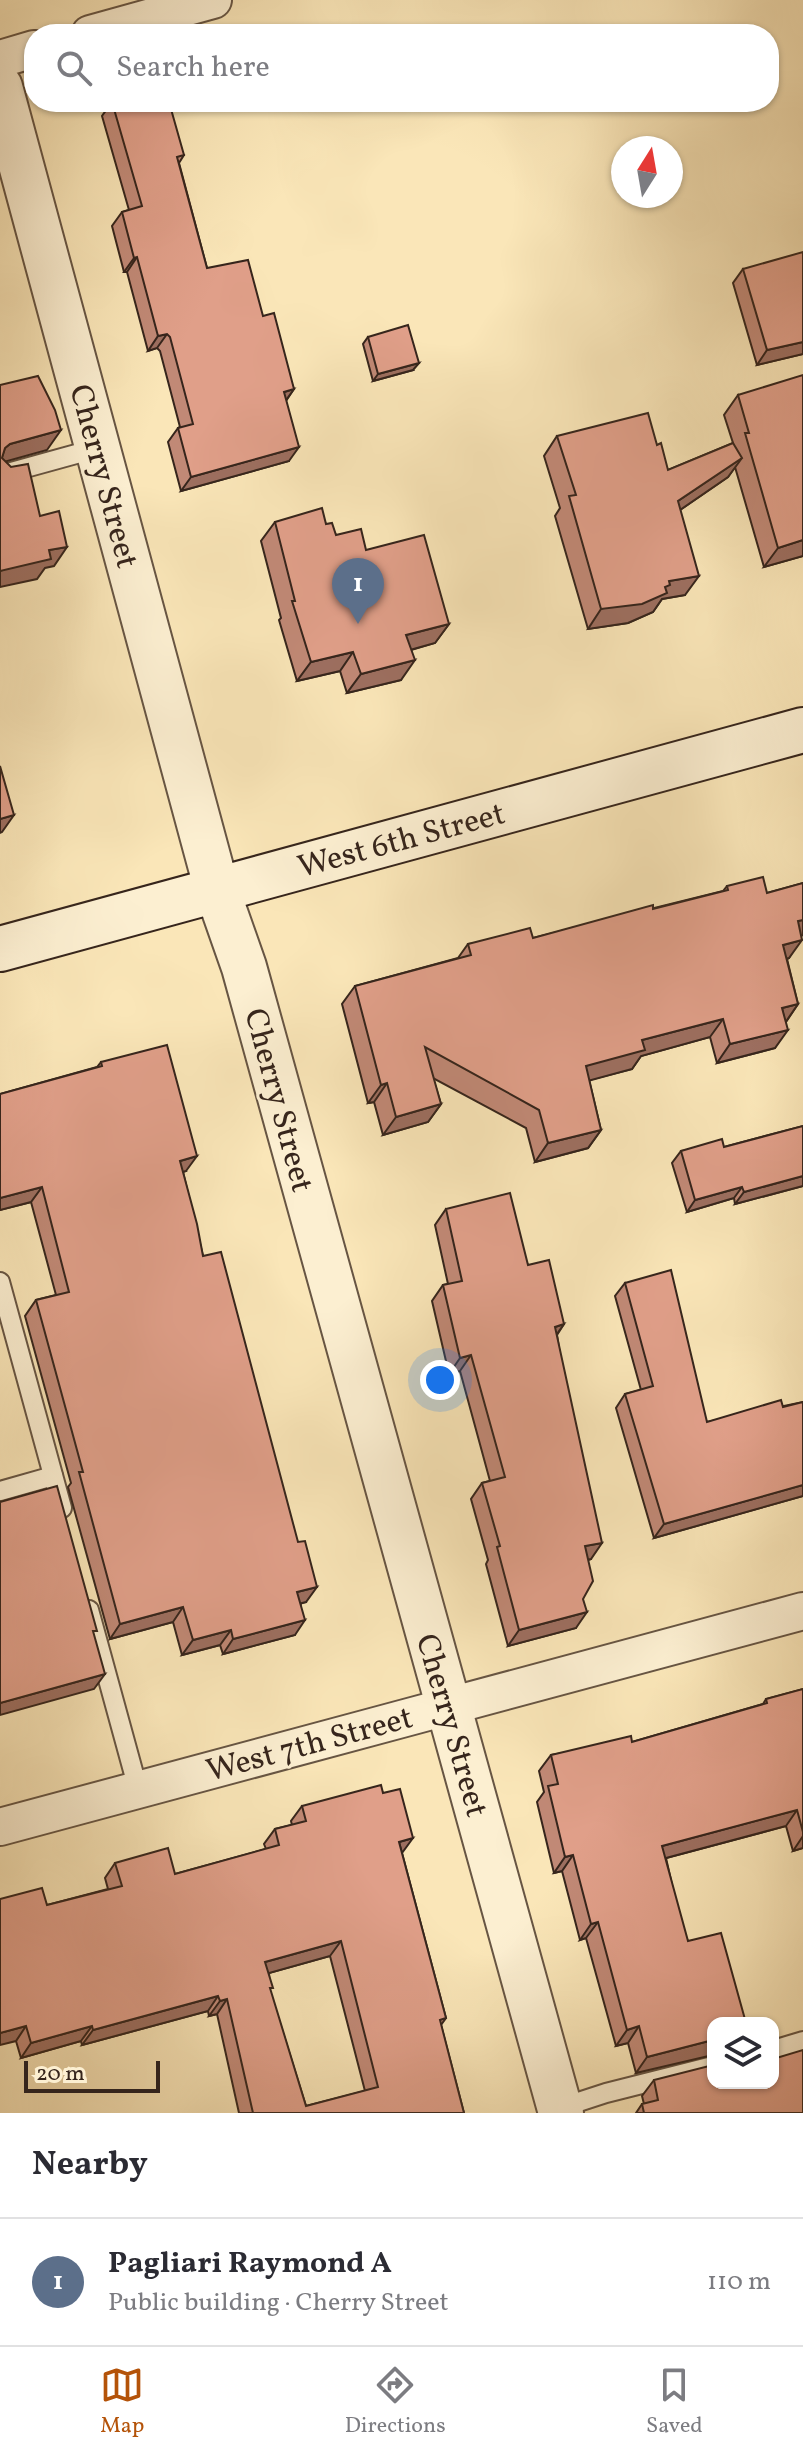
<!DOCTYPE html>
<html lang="en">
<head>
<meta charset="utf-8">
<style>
  :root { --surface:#fff; --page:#f2f2f3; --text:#2b2b33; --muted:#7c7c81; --line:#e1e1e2; --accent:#b45309 }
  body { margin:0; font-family:Vollkorn,serif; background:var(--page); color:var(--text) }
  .controls { position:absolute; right:24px; bottom:24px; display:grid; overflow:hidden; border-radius:16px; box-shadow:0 2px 6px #0004 }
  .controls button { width:72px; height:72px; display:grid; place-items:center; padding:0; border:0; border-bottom:2px solid var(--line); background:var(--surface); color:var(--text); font:40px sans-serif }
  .compass { position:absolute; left:611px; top:136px; width:72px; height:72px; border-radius:50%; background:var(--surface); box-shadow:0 2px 6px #0004; rotate:11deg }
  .scale { position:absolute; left:24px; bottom:20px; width:136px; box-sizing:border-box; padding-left:8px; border:4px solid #36251c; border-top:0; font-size:22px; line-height:28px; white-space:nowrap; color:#36251c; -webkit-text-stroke:6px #fcefd1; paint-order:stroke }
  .you { position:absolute; left:440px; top:1380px; width:28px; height:28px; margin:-20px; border:6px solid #fff; border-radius:50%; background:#1a73e8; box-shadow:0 0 0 12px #1a73e833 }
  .badge { display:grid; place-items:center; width:52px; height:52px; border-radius:50%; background:var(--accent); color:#fff; font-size:26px; font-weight:700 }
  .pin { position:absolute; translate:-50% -66px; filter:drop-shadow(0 2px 4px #0008) }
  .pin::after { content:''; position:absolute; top:42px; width:28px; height:24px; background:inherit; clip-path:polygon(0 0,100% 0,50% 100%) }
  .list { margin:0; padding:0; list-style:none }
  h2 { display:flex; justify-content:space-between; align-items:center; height:104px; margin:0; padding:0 32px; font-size:34px }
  h2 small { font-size:26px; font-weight:400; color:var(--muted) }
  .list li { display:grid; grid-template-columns:52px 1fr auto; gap:24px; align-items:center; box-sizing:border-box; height:128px; padding:0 32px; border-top:2px solid var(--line) }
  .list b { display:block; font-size:30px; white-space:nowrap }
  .list p { margin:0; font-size:26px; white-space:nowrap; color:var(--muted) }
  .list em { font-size:26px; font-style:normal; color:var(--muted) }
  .icon { flex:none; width:44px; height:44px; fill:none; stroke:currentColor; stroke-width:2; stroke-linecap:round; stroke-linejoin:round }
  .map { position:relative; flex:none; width:803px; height:2113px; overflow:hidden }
  .search { position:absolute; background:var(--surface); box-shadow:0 2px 6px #0004; left:24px; right:24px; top:24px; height:88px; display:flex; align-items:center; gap:20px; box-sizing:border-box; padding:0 28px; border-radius:32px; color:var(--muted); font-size:30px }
  .sheet { height:232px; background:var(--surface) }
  nav { display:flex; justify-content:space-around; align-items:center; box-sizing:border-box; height:112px; border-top:2px solid var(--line); background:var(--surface); font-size:22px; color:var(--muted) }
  nav a { display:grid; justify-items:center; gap:4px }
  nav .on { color:var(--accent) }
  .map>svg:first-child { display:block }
</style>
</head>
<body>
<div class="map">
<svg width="803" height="2113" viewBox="0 0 803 2113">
  <rect width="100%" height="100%" fill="#fae6b8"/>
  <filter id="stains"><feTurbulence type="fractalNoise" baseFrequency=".0025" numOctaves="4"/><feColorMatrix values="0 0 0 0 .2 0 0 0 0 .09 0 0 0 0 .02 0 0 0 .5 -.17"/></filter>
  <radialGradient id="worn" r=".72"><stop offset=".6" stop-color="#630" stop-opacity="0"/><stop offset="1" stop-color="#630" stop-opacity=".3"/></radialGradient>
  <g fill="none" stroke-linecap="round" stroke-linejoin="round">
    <defs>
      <g id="service">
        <path d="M0,475L98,448"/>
        <path d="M0,1282L62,1508"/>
        <path d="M0,1491L53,1476"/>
        <path d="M89,1610L138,1789"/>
        <path d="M773,2050L803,2041"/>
        <path d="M560,2108L606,2093L713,2066"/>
      </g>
      <g id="minor">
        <path d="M90,34L213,0"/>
        <path d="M0,59L34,49"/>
        <path d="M0,1827C267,1753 536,1685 803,1611"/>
      </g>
      <path id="tertiary" d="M0,87L217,890L244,967L561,2113"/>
      <path id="secondary" d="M0,949L803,730"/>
    </defs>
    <use href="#service" stroke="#675543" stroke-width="22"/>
    <use href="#minor" stroke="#675543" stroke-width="40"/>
    <use href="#tertiary" stroke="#675543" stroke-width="48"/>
    <use href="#secondary" stroke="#36251c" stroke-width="48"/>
    <use href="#service" stroke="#fcefd1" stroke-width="18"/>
    <use href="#minor" stroke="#fcefd1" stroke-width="36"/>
    <use href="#tertiary" stroke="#fcefd1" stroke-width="44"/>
    <use href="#secondary" stroke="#fcefd1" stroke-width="44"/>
  </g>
  <g fill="#c18976" stroke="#36251c" stroke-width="2" fill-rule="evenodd">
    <path d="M112,102L184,155L179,163L207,268L263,316L294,389L286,401L289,461L181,491L168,442L178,428L180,427L160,351L157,348L148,351L127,272H124L112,226L122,212L129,210L102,116Z"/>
    <path d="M743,269L803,354L757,365L733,283Z"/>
    <path d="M368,337L413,370L373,381L363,344Z"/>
    <path d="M738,395L803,556L764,567L735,467L728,477L680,510L685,595L662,599L653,612L628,623L588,629L555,516L560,508L544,456L557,436L668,470L733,443L724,415Z"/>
    <path d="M275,522L326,524L336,535L449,624L435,643L411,650L401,680L347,693L340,671L297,681L279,620L281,618L261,541Z"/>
    <path d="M803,883V935L801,936L789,958L787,959L798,1004L786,1022L775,1048L717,1063L710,1037L641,1056L632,1069L589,1080L601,1130L588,1148L535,1162L526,1128L433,1078L441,1104L428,1122L383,1135L374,1102L368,1103L342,1004L355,986L458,958L468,944L533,938L723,891L727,886L767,893Z"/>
    <path d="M101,1062L186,1171L183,1172L203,1256L306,1602L301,1603L295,1635L223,1654L220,1645L182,1655L173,1622L110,1639L68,1487L71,1483L25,1316L36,1300L56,1295L31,1202L0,1210V1094L97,1067Z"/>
    <path d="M803,1126V1186L735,1204L734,1198L687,1212L672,1163L681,1151L724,1147Z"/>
    <path d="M446,1209L528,1265L564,1324L557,1335L591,1559L588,1560L583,1599L576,1628L508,1646L486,1564L488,1560L471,1499L482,1483L490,1481L460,1371L449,1374L432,1301L443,1285L448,1284L435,1225Z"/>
    <path d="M625,1283L707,1422L803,1402V1496L654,1538L616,1408L625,1394L641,1390L615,1296Z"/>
    <path d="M803,1689V1848L793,1851L786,1826L666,1858L710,2054L636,2073L628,2043L616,2046L586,1938L580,1940L562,1871L554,1873L537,1802L544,1792L539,1771L551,1755L632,1742L763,1704L766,1699Z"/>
    <path d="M302,1806L402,1853L446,2018L441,2025L464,2113H239L217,2014L209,2016L208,2011L82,2045L81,2041L21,2058L16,2041L47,1905L108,1889L105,1878L115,1863L175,1874L266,1849L264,1844L275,1829L292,1825L291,1821ZM330,1956L365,2091L306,2106L270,1991L269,1973Z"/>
    <path d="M654,2080L803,2113H636L642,2104H644L642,2096Z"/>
  </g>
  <g fill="#9d6f60" stroke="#36251c" stroke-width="2">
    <path d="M137,257L127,272H124L134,258Z"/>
    <path d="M167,334L157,348L148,351L158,336Z"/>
    <path d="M803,342V354L757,365L767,350Z"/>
    <path d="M419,363L413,370L373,381L378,374Z"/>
    <path d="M294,389L284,403V392Z"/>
    <path d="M61,430L47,450L0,463L5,448L10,444Z"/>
    <path d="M299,447L289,461L181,491L191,477Z"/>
    <path d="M742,458L728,477L664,521L678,501Z"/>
    <path d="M803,540V556L764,567L778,548Z"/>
    <path d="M67,547L54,566L45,568L37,579L0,587V571L49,550Z"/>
    <path d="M699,576L685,595L662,599L653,612L628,623L588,629L601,609L669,581Z"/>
    <path d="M449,624L435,643L392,655L406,635Z"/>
    <path d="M353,652L340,671L297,681L311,662Z"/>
    <path d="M415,660L401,680L347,693L361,674Z"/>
    <path d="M14,815L2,832L0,833V819Z"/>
    <path d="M803,920V935L785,940L798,921Z"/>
    <path d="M802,940L789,958L770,963L783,945Z"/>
    <path d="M798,1004L785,1023L782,1008Z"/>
    <path d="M723,1019L710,1037L641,1056L632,1069L573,1085L586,1066L642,1040Z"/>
    <path d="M788,1030L775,1048L717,1063L730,1044Z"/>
    <path d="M387,1083L374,1102L368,1103L381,1085Z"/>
    <path d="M441,1104L428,1122L383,1135L396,1117Z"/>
    <path d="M601,1130L588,1148L535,1162L548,1143Z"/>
    <path d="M197,1156L186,1171L169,1176L180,1161Z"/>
    <path d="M803,1176V1186L735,1204L744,1192Z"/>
    <path d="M42,1187L31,1202L0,1210V1198Z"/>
    <path d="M742,1187L734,1198L687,1212L695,1200Z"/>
    <path d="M564,1324L552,1341L555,1327Z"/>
    <path d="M471,1355L460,1371L449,1374L460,1358Z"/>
    <path d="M803,1485V1496L654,1538L664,1524Z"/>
    <path d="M602,1543L591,1559L574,1562L585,1546Z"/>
    <path d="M317,1587L306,1602L287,1607L297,1592Z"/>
    <path d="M183,1607L173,1622L110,1639L120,1624Z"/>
    <path d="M587,1612L576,1628L508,1646L519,1630Z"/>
    <path d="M305,1620L295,1635L223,1654L233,1639Z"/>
    <path d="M231,1630L220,1645L182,1655L193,1640Z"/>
    <path d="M105,1674L94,1689L0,1715V1703Z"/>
    <path d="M797,1810L786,1826L651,1862L662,1846Z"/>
    <path d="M803,1836V1848L793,1851Z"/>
    <path d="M413,1838L402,1853L399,1842Z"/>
    <path d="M573,1855L562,1871L554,1873L565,1857Z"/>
    <path d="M598,1922L586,1938L580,1940L591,1924Z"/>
    <path d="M341,1941L330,1956L255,1977L265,1962Z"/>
    <path d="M218,1996L208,2011L82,2045L93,2030Z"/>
    <path d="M227,1999L217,2014L209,2016L220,2001Z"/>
    <path d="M26,2026L16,2041L0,2045V2033Z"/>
    <path d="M92,2026L81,2041L21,2058L31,2043Z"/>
    <path d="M639,2026L628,2043L616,2046L627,2030Z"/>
    <path d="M713,2040V2055L636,2073L647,2057Z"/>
  </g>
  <g fill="#e09f89" stroke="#36251c" stroke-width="2" fill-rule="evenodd">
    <path d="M112,102H169L184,155L177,157L207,268L248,260L263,316L274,313L294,389L284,392L299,447L191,477L178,428L193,424L170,337L167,334L158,336L137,257L134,258L122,212L142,206Z"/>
    <path d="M803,252V342L767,350L743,269Z"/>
    <path d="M408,325L419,363L378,374L368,337Z"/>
    <path d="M803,375V540L778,548L745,433H749L738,395Z"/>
    <path d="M38,376L55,410L61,430L10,444L5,448L2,458L11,467L28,464L40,516L59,511L67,547L49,550L51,559L0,571V385Z"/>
    <path d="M648,413L657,445L661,443L668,470L733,443L742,458L678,501L699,576L669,581L670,585L665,587L667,593L642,604L601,609L569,496L576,495L557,436Z"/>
    <path d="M322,508L326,524L332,523L336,535L361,529L366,550L424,535L449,624L406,635L415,660L361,674L353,652L311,662L292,601H295L275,522Z"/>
    <path d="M0,766L14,815L0,819Z"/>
    <path d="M763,877L767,893L803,883V920L798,921L802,940L783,945L798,1004L782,1008L788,1030L730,1044L723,1019L642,1040L645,1050L586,1066L601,1130L548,1143L539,1110L425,1047L441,1104L396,1117L387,1083L381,1085L355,986L471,955L468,944L530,928L533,938L653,905V909L728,890L727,886Z"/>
    <path d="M167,1045L197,1156L180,1161L197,1224L203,1256L221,1252L298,1542L305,1541L317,1587L297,1592L305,1620L233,1639L231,1630L193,1640L183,1607L120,1624L79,1472H83L36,1300L69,1292L42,1187L0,1198V1094L102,1066L101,1062Z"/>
    <path d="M803,1126V1176L744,1192L742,1187L695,1200L681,1151L722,1139L724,1147Z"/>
    <path d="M510,1193L528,1265L549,1260L564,1324L555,1327L602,1543L585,1546L593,1581L583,1599L587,1612L519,1630L497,1547L500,1546L482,1483L505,1477L471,1355L460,1358L443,1285L462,1281L446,1209Z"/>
    <path d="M671,1270L707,1422L781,1400L783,1407L803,1402V1485L664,1524L625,1394L653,1386L625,1283Z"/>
    <path d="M57,1486L97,1631H93L105,1674L0,1703V1502Z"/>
    <path d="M803,1689V1832L797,1810L662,1846L688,1941L721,1933L746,2023H713V2040L647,2057L639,2026L627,2030L598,1922L591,1924L573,1855L565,1857L548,1786L558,1784L551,1755L631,1736L632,1742L767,1703L766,1699Z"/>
    <path d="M381,1785L383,1793L400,1789L413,1838L399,1842L446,2018L440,2020L464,2113H253L227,1999L220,2001L218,1996L93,2030L92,2026L31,2043L26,2026L0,2033V1899L42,1888L47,1905L122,1886L115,1863L168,1848L175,1874L279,1845L275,1829L306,1821L302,1806ZM341,1941L378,2087L306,2106L270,1988H273L265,1962Z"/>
    <path d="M803,2050V2113H644L642,2104L658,2100L654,2080L713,2065V2083H773V2059Z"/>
  </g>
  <g text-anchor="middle" stroke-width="6" stroke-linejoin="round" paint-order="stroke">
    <g font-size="32" fill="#36251c" stroke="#fcefd1">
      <text transform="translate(105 476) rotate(75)" y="11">Cherry Street</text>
      <text transform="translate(401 839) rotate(-15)" y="11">West 6th Street</text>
      <text transform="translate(280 1100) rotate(75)" y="11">Cherry Street</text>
      <text transform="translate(453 1725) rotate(74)" y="11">Cherry Street</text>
      <text transform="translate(309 1743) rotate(-15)" y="11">West 7th Street</text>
    </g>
  </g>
  <rect width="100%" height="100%" filter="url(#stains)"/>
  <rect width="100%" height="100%" fill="url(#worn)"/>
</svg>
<div class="controls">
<button><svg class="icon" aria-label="layers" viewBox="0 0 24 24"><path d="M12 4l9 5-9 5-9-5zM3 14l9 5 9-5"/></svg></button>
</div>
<svg class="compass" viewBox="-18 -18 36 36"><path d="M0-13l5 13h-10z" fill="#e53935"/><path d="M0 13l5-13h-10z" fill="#7c7c81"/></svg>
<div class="scale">20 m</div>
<div class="you"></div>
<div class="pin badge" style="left:358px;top:624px;background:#5c6f8a">1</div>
<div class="search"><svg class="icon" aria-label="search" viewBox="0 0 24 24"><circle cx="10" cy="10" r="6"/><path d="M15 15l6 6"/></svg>Search here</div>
</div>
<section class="sheet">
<h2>Nearby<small></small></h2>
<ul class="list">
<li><span class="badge" style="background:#5c6f8a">1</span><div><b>Pagliari Raymond A</b><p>Public building · Cherry Street</p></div><em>110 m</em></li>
</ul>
</section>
<nav>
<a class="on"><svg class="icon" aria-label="map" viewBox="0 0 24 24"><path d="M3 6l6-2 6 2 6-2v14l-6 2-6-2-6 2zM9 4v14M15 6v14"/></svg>Map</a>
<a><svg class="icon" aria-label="directions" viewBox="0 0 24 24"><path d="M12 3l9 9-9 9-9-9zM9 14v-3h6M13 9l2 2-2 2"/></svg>Directions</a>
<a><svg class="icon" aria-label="saved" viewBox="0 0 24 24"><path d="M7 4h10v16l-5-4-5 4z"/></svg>Saved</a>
</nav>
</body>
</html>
